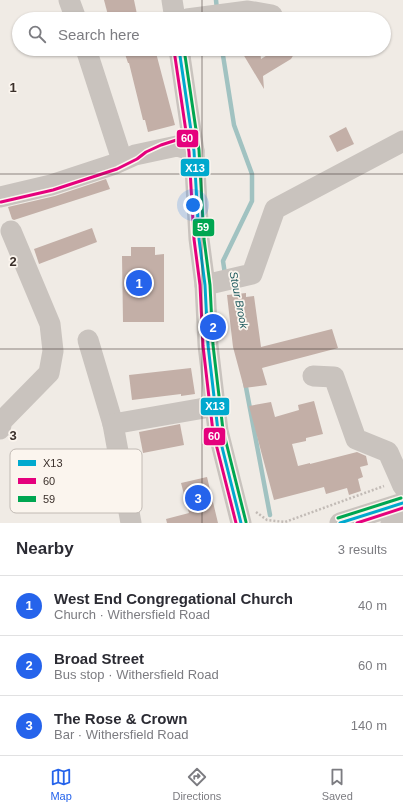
<!DOCTYPE html>
<html lang="en">
<head>
<meta charset="utf-8">
<style>
  :root { --surface:#fff; --page:#f2f2f3; --text:#2b2b33; --muted:#7c7c81; --line:#e1e1e2; --accent:#2563eb }
  body { margin:0; font-family:Arial,sans-serif; background:var(--page); color:var(--text) }
  .you { position:absolute; left:193px; top:205px; width:14px; height:14px; margin:-10px; border:3px solid #fff; border-radius:50%; background:#1a73e8; box-shadow:0 0 0 6px #1a73e833 }
  .badge { display:grid; place-items:center; width:26px; height:26px; border-radius:50%; background:var(--accent); color:#fff; font-size:13px; font-weight:700 }
  .pin { position:absolute; translate:-50% -50%; border:2px solid #fff; box-shadow:0 1px 4px #0006 }
  .list { margin:0; padding:0; list-style:none }
  h2 { display:flex; justify-content:space-between; align-items:center; height:52px; margin:0; padding:0 16px; font-size:17px }
  h2 small { font-size:13px; font-weight:400; color:var(--muted) }
  .list li { display:grid; grid-template-columns:26px 1fr auto; gap:12px; align-items:center; box-sizing:border-box; height:60px; padding:0 16px; border-top:1px solid var(--line) }
  .list b { display:block; font-size:15px; white-space:nowrap }
  .list p { margin:0; font-size:13px; white-space:nowrap; color:var(--muted) }
  .list em { font-size:13px; font-style:normal; color:var(--muted) }
  .icon { flex:none; width:22px; height:22px; fill:none; stroke:currentColor; stroke-width:2; stroke-linecap:round; stroke-linejoin:round }
  .map { position:relative; flex:none; width:403px; height:523px; overflow:hidden }
  .search { position:absolute; background:var(--surface); box-shadow:0 1px 3px #0004; left:12px; right:12px; top:12px; height:44px; display:flex; align-items:center; gap:10px; box-sizing:border-box; padding:0 14px; border-radius:22px; color:var(--muted); font-size:15px }
  .sheet { height:232px; background:var(--surface) }
  nav { display:flex; justify-content:space-around; align-items:center; box-sizing:border-box; height:56px; border-top:1px solid var(--line); background:var(--surface); font-size:11px; color:var(--muted) }
  nav a { display:grid; justify-items:center; gap:2px }
  nav .on { color:var(--accent) }
  .map>svg:first-child { display:block }
</style>
</head>
<body>
<div class="map">
<svg width="403" height="523" viewBox="0 0 403 523">
  <rect width="100%" height="100%" fill="#f0ebe5"/>
  <g fill="none" stroke-linecap="round" stroke-linejoin="round">
    <g stroke="#a1c2c1" stroke-width="4.5">
      <path d="M216,0L217,10"/>
      <path d="M222,49L234,125L252,174V201L223,261L225,274"/>
      <path d="M245,382L270,515"/>
    </g>
  </g>
  <g fill="#c3afa7">
    <path d="M104,0H134L138,19H109Z"/>
    <path d="M132,49H155L175,125L148,132L145,120H143L129,63H128L124,51Z"/>
    <path d="M240,49H260L261,59L277,49H297L291,59L263,76L264,89Z"/>
    <path d="M346,127L354,144L337,152L329,136Z"/>
    <path d="M106,179L110,189L14,220L12,219L8,207L55,196Z"/>
    <path d="M92,228L97,242L39,264L34,249Z"/>
    <path d="M131,247H155V255L164,254V322H123L122,256H131Z"/>
    <path d="M246,293V297L254,296L261,347L332,329L338,348L262,368L267,385L244,388L233,347L227,295Z"/>
    <path d="M191,368L195,394L181,396V394L132,400L129,375Z"/>
    <path d="M314,401L323,434L306,438V441L292,444L298,466L310,463V464L357,452L366,456L368,465L360,467L363,477L358,479L361,491L349,495L347,488L326,494L324,487L274,500L249,406L271,402L275,417L299,410L298,405Z"/>
    <path d="M180,424L184,445L143,453L139,432Z"/>
    <path d="M207,477L218,523H167L166,519L189,513L181,483Z"/>
  </g>
  <g fill="none" stroke-linecap="round" stroke-linejoin="round">
    <path stroke="#c2bbb6" stroke-width="2.5" stroke-dasharray="2 2" stroke-linecap="butt" d="M256,512L267,520L285,522L384,486"/>
    <g stroke="#c9c3be" stroke-width="21">
      <path d="M69,0L76,19"/>
      <path d="M172,0L175,19"/>
      <path d="M187,19L248,11L272,15"/>
      <path d="M86,49L122,160"/>
      <path d="M179,49L194,151L199,239L205,285L208,345L218,431L241,523"/>
      <path d="M0,197L51,185L115,164L135,155L177,146L194,151"/>
      <path d="M205,285L252,274L275,209L403,141"/>
      <path d="M88,340L113,424"/>
      <path d="M313,376L334,377L356,439L388,452L403,486"/>
      <path d="M0,429L2,421L49,373L53,351L50,324L11,231"/>
      <path d="M131,523L113,424L216,406"/>
      <path d="M340,523L403,503"/>
      <path d="M391,523L403,520"/>
    </g>
    <defs>
      <g id="bus-1">
        <path d="M179,49L194,151L199,239L205,285L208,345L218,431L241,523"/>
        <path d="M340,523L403,503"/>
      </g>
      <g id="bus-2">
        <path d="M174,50L189,152L194,239L200,285L203,346L213,432L236,523"/>
        <path d="M1,202L53,190L117,169L137,159L146,152L161,145L192,135"/>
        <path d="M357,523L403,508"/>
      </g>
      <g id="bus-3">
        <path d="M184,49L199,150L204,239L210,285L213,345L223,430L246,522"/>
        <path d="M338,518L401,498"/>
      </g>
    </defs>
    <use href="#bus-1" stroke="#fbf5ee" stroke-width="6"/>
    <use href="#bus-2" stroke="#fbf5ee" stroke-width="6"/>
    <use href="#bus-3" stroke="#fbf5ee" stroke-width="6"/>
    <use href="#bus-1" stroke="#00a9ce" stroke-width="3"/>
    <use href="#bus-2" stroke="#e5007d" stroke-width="3"/>
    <use href="#bus-3" stroke="#00a651" stroke-width="3"/>
  </g>
  <path fill="none" stroke="#3b302b" stroke-width="1" stroke-opacity="0.55" d="M202,0V19M202,49V523M0,174H403M0,349H403"/>
  <g text-anchor="middle" stroke-width="3.5" stroke-linejoin="round" paint-order="stroke">
    <g font-size="11" font-style="italic" fill="#1f5a5e" stroke="#fbf5ee">
      <text transform="translate(239 300) rotate(79)" y="4">Stour Brook</text>
    </g>
  </g>
  <rect x="10" y="449" width="132" height="64" rx="6" fill="#fbf5ee" stroke="#c1bab4" stroke-width="1"/>
  <rect x="18" y="460" width="18" height="6" fill="#00a9ce"/>
  <rect x="18" y="478" width="18" height="6" fill="#e5007d"/>
  <rect x="18" y="496" width="18" height="6" fill="#00a651"/>
  <g font-size="11" fill="#3b302b">
    <text x="43" y="467">X13</text>
    <text x="43" y="485">60</text>
    <text x="43" y="503">59</text>
  </g>
  <g font-size="13" text-anchor="middle" font-weight="bold" fill="#3b302b" stroke="#fbf5ee" stroke-width="3.5" stroke-linejoin="round" paint-order="stroke">
    <text x="13" y="92">1</text>
    <text x="13" y="266">2</text>
    <text x="13" y="440">3</text>
  </g>
  <g stroke="#fbf5ee" stroke-width="1.5">
    <rect x="176" y="129" width="23" height="19" rx="4" fill="#e5007d"/>
    <rect x="180" y="158" width="30" height="19" rx="4" fill="#00a9ce"/>
    <rect x="192" y="218" width="23" height="19" rx="4" fill="#00a651"/>
    <rect x="200" y="397" width="30" height="19" rx="4" fill="#00a9ce"/>
    <rect x="203" y="427" width="23" height="19" rx="4" fill="#e5007d"/>
  </g>
  <g font-size="11" text-anchor="middle" font-weight="bold" fill="#fff">
    <text x="187" y="142">60</text>
    <text x="195" y="172">X13</text>
    <text x="203" y="231">59</text>
    <text x="215" y="410">X13</text>
    <text x="214" y="440">60</text>
  </g>
</svg>
<div class="you"></div>
<div class="pin badge" style="left:139px;top:283px">1</div>
<div class="pin badge" style="left:213px;top:327px">2</div>
<div class="pin badge" style="left:198px;top:498px">3</div>
<div class="search"><svg class="icon" aria-label="search" viewBox="0 0 24 24"><circle cx="10" cy="10" r="6"/><path d="M15 15l6 6"/></svg>Search here</div>
</div>
<section class="sheet">
<h2>Nearby<small>3 results</small></h2>
<ul class="list">
<li><span class="badge">1</span><div><b>West End Congregational Church</b><p>Church · Withersfield Road</p></div><em>40 m</em></li>
<li><span class="badge">2</span><div><b>Broad Street</b><p>Bus stop · Withersfield Road</p></div><em>60 m</em></li>
<li><span class="badge">3</span><div><b>The Rose &amp; Crown</b><p>Bar · Withersfield Road</p></div><em>140 m</em></li>
</ul>
</section>
<nav>
<a class="on"><svg class="icon" aria-label="map" viewBox="0 0 24 24"><path d="M3 6l6-2 6 2 6-2v14l-6 2-6-2-6 2zM9 4v14M15 6v14"/></svg>Map</a>
<a><svg class="icon" aria-label="directions" viewBox="0 0 24 24"><path d="M12 3l9 9-9 9-9-9zM9 14v-3h6M13 9l2 2-2 2"/></svg>Directions</a>
<a><svg class="icon" aria-label="saved" viewBox="0 0 24 24"><path d="M7 4h10v16l-5-4-5 4z"/></svg>Saved</a>
</nav>
</body>
</html>
